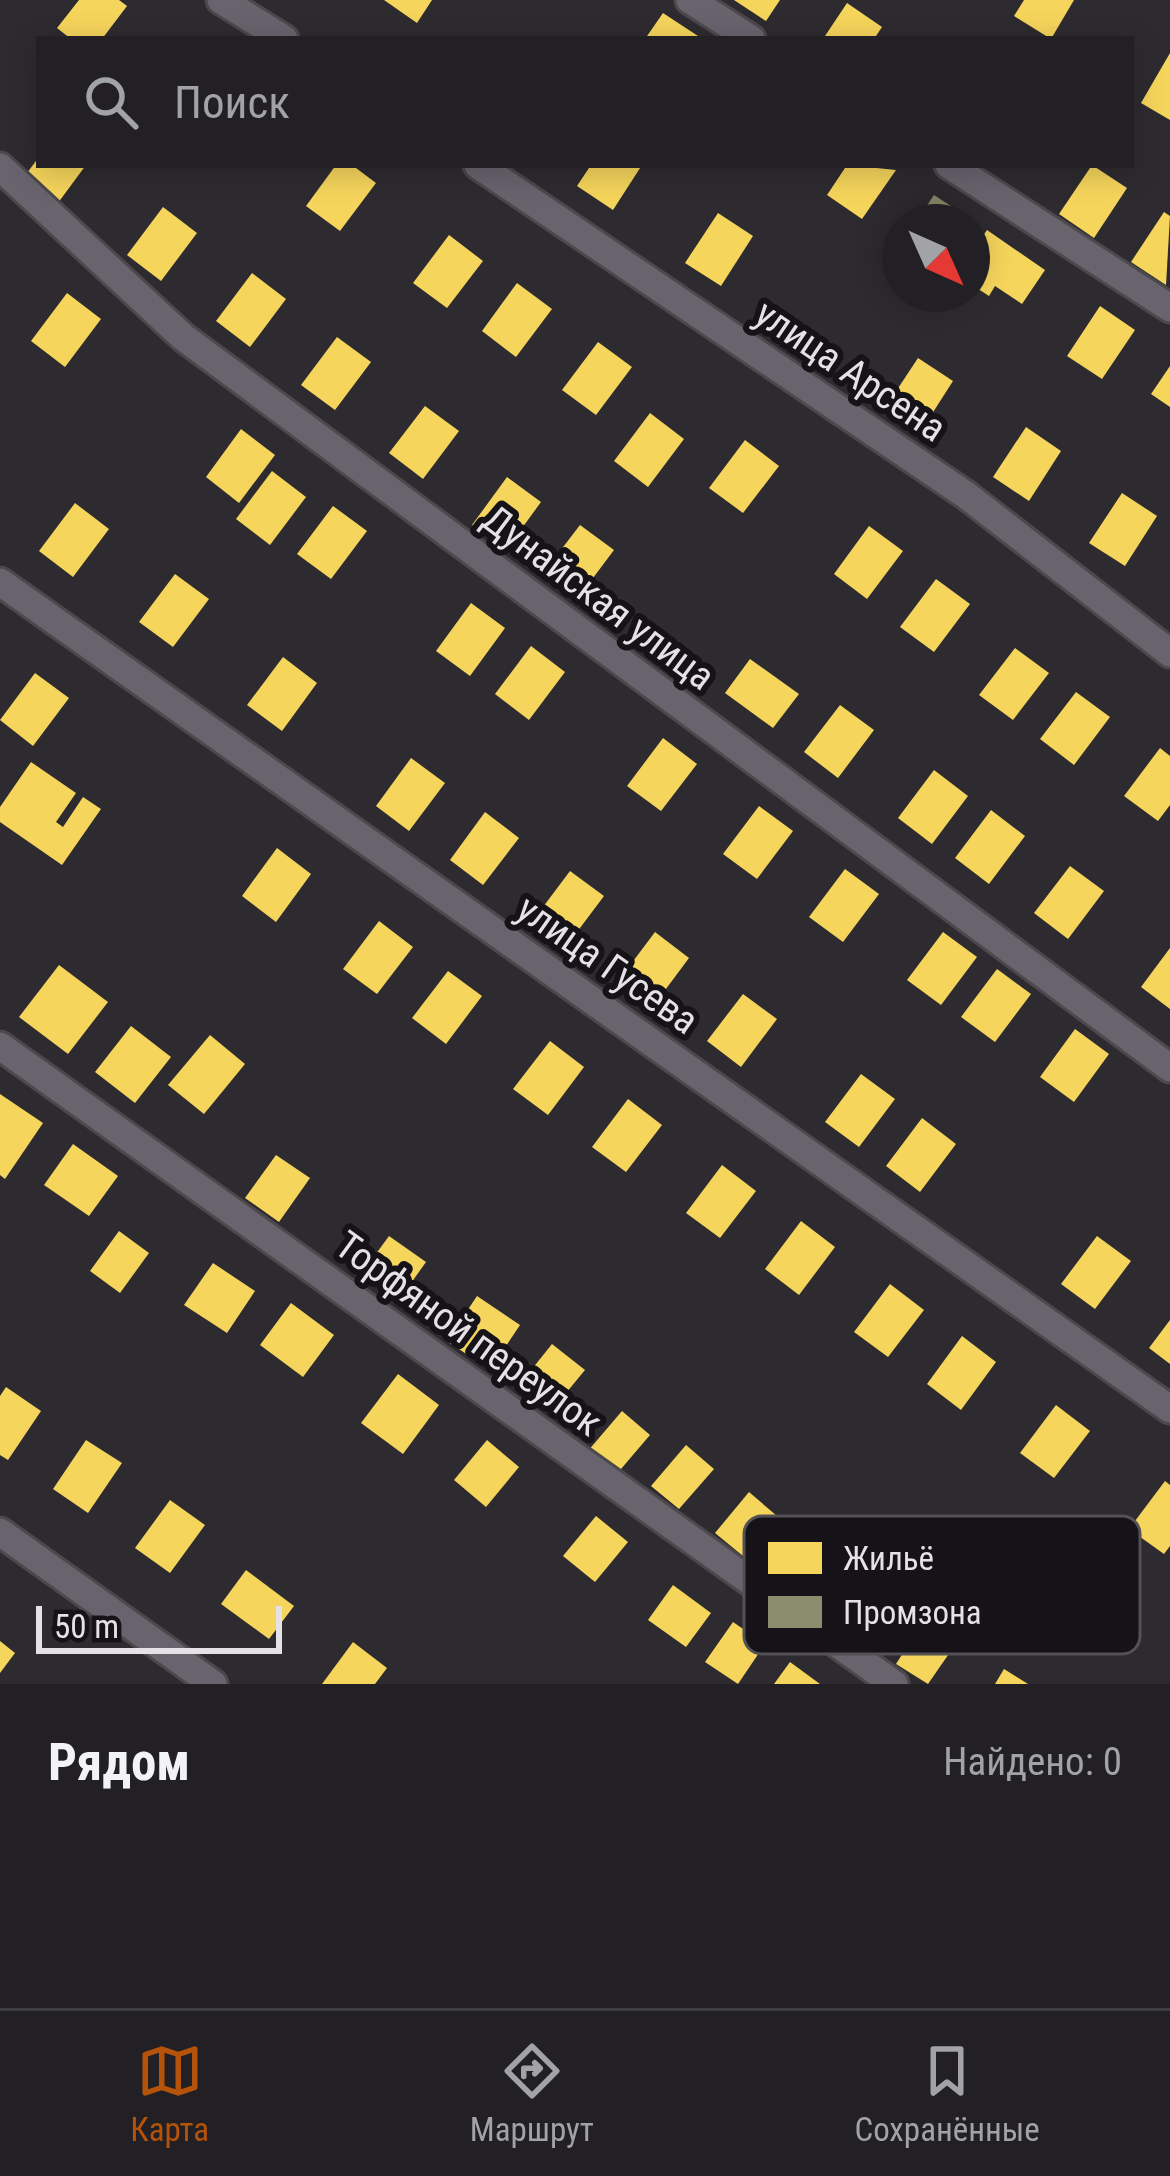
<!DOCTYPE html>
<html lang="ru">
<head>
<meta charset="utf-8">
<style>
  :root { --surface:#222024; --page:#2a282c; --text:#f1f3f6; --muted:#a2a3a6; --line:#3f3e41; --accent:#b45309 }
  body { margin:0; font-family:"Roboto Condensed",sans-serif; background:var(--page); color:var(--text) }
  .compass { position:absolute; left:882px; top:204px; width:108px; height:108px; border-radius:50%; background:var(--surface); box-shadow:0 6px 30px #0003; rotate:135deg }
  .scale { position:absolute; left:36px; bottom:30px; width:246px; box-sizing:border-box; padding-left:12px; border:6px solid #e5e2e7; border-top:0; font-size:33px; line-height:42px; white-space:nowrap; color:#e5e2e7; -webkit-text-stroke:9px #151317; paint-order:stroke }
  .list { margin:0; padding:0; list-style:none }
  h2 { display:flex; justify-content:space-between; align-items:center; height:156px; margin:0; padding:0 48px; font-size:51px }
  h2 small { font-size:39px; font-weight:400; color:var(--muted) }
  .icon { flex:none; width:66px; height:66px; fill:none; stroke:currentColor; stroke-width:2; stroke-linecap:round; stroke-linejoin:round }
  .map { position:relative; flex:none; width:1170px; height:1684px; overflow:hidden }
  .search { position:absolute; background:var(--surface); box-shadow:0 6px 30px #0003; left:36px; right:36px; top:36px; height:132px; display:flex; align-items:center; gap:30px; box-sizing:border-box; padding:0 42px; border-radius:0px; color:var(--muted); font-size:45px }
  .sheet { height:324px; background:var(--surface) }
  nav { display:flex; justify-content:space-around; align-items:center; box-sizing:border-box; height:168px; border-top:3px solid var(--line); background:var(--surface); font-size:33px; color:var(--muted) }
  nav a { display:grid; justify-items:center; gap:6px }
  nav .on { color:var(--accent) }
  .map>svg:first-child { display:block }
</style>
</head>
<body>
<div class="map">
<svg width="1170" height="1684" viewBox="0 0 1170 1684">
  <rect width="100%" height="100%" fill="#2e2b30"/>
  <g fill="#f6d55c">
    <path d="M79,0H119L127,6L102,39H71L57,28Z"/>
    <path d="M384,0H432L417,23Z"/>
    <path d="M734,0H780L766,21Z"/>
    <path d="M1024,0H1074L1051,39L1014,16Z"/>
    <path d="M847,3L882,27L874,39H823Z"/>
    <path d="M663,13L698,36L696,39H645Z"/>
    <path d="M1170,53V120L1141,103Z"/>
    <path d="M39,157V165H86L55,207L21,181Z"/>
    <path d="M336,165H352L376,183L340,231L306,206Z"/>
    <path d="M591,165H642L613,210L577,186Z"/>
    <path d="M847,165L896,170L862,219L827,195Z"/>
    <path d="M1092,165L1127,188L1094,238L1059,214Z"/>
    <path d="M163,207L197,233L161,281L127,255Z"/>
    <path d="M1164,212L1170,216L1166,285L1131,262Z"/>
    <path d="M718,213L753,236L721,286L685,263Z"/>
    <path d="M987,230L1045,270L1022,304L995,286L989,296L972,285V252Z"/>
    <path d="M449,235L483,261L447,308L413,283Z"/>
    <path d="M252,273L286,299L250,347L216,321Z"/>
    <path d="M517,283L552,309L516,357L482,331Z"/>
    <path d="M67,293L101,319L65,367L31,341Z"/>
    <path d="M1100,306L1135,330L1102,379L1067,356Z"/>
    <path d="M337,337L371,362L335,410L301,385Z"/>
    <path d="M598,342L632,367L596,415L562,390Z"/>
    <path d="M918,358L953,381L921,431L885,408Z"/>
    <path d="M1170,366V407L1151,394Z"/>
    <path d="M425,406L459,431L423,479L389,453Z"/>
    <path d="M650,413L684,439L648,487L614,461Z"/>
    <path d="M1026,427L1061,451L1029,501L993,477Z"/>
    <path d="M241,429L275,455L239,503L206,477Z"/>
    <path d="M745,440L779,466L743,513L709,488Z"/>
    <path d="M272,471L306,497L270,545L236,519Z"/>
    <path d="M507,477L541,502L506,550L472,525Z"/>
    <path d="M1122,493L1157,516L1125,566L1089,543Z"/>
    <path d="M75,503L109,529L73,577L39,551Z"/>
    <path d="M333,506L367,531L331,579L297,554Z"/>
    <path d="M580,525L614,550L578,598L544,572Z"/>
    <path d="M869,526L903,551L867,599L834,574Z"/>
    <path d="M175,574L209,599L173,647L139,622Z"/>
    <path d="M936,579L970,604L934,652L900,627Z"/>
    <path d="M471,603L505,628L470,676L436,651Z"/>
    <path d="M531,646L565,672L529,720L495,694Z"/>
    <path d="M1015,648L1049,673L1013,720L979,695Z"/>
    <path d="M283,657L317,683L282,731L247,705Z"/>
    <path d="M750,659L799,694L773,728L725,693Z"/>
    <path d="M35,673L69,698L33,746L0,720Z"/>
    <path d="M1076,692L1110,717L1074,765L1040,739Z"/>
    <path d="M840,705L874,730L838,778L804,752Z"/>
    <path d="M663,738L697,764L661,811L627,786Z"/>
    <path d="M1160,748L1170,756V805L1158,821L1124,796Z"/>
    <path d="M411,758L445,783L409,831L376,806Z"/>
    <path d="M31,762L76,793L56,822L63,827L83,797L101,809L62,865L0,822V807Z"/>
    <path d="M934,770L968,796L932,844L898,818Z"/>
    <path d="M759,806L793,831L757,879L723,854Z"/>
    <path d="M991,810L1025,836L989,884L955,858Z"/>
    <path d="M485,812L519,838L483,885L450,860Z"/>
    <path d="M277,848L311,874L276,922L242,896Z"/>
    <path d="M1070,866L1104,891L1068,939L1034,913Z"/>
    <path d="M845,869L879,894L843,942L809,917Z"/>
    <path d="M570,871L604,896L568,944L534,919Z"/>
    <path d="M379,921L413,947L377,994L343,969Z"/>
    <path d="M655,932L689,958L654,1005L619,980Z"/>
    <path d="M943,932L977,957L941,1005L907,980Z"/>
    <path d="M1170,948V1009L1141,987Z"/>
    <path d="M59,965L108,1002L68,1054L19,1017Z"/>
    <path d="M997,969L1031,994L995,1042L961,1017Z"/>
    <path d="M448,971L482,996L446,1044L412,1018Z"/>
    <path d="M743,994L777,1019L741,1067L707,1041Z"/>
    <path d="M131,1026L171,1057L135,1103L95,1072Z"/>
    <path d="M1075,1029L1109,1054L1074,1102L1040,1077Z"/>
    <path d="M210,1035L245,1064L204,1114L168,1085Z"/>
    <path d="M550,1041L584,1067L548,1115L513,1089Z"/>
    <path d="M861,1074L895,1099L859,1147L825,1122Z"/>
    <path d="M0,1094L43,1123L5,1179L0,1175Z"/>
    <path d="M628,1099L662,1125L626,1172L592,1147Z"/>
    <path d="M922,1118L956,1144L920,1192L886,1166Z"/>
    <path d="M73,1144L118,1176L89,1216L44,1185Z"/>
    <path d="M276,1155L310,1178L279,1222L245,1198Z"/>
    <path d="M722,1165L756,1191L720,1238L686,1213Z"/>
    <path d="M801,1221L835,1247L799,1295L765,1269Z"/>
    <path d="M119,1231L149,1253L120,1293L90,1271Z"/>
    <path d="M389,1236L426,1262L399,1300L362,1273Z"/>
    <path d="M1097,1236L1131,1261L1095,1309L1061,1284Z"/>
    <path d="M213,1263L255,1291L227,1333L184,1305Z"/>
    <path d="M890,1284L924,1310L888,1357L854,1332Z"/>
    <path d="M477,1296L520,1325L490,1370L447,1341Z"/>
    <path d="M291,1303L334,1335L303,1377L260,1345Z"/>
    <path d="M1170,1320V1364L1149,1348Z"/>
    <path d="M962,1336L996,1362L961,1410L927,1384Z"/>
    <path d="M552,1344L585,1370L552,1410L520,1384Z"/>
    <path d="M398,1374L439,1405L403,1454L361,1423Z"/>
    <path d="M6,1387L41,1411L8,1460L0,1455V1396Z"/>
    <path d="M1056,1405L1090,1431L1054,1478L1020,1453Z"/>
    <path d="M622,1411L650,1435L615,1476L587,1452Z"/>
    <path d="M86,1440L122,1463L88,1513L53,1489Z"/>
    <path d="M487,1440L519,1467L486,1507L454,1480Z"/>
    <path d="M686,1445L714,1469L679,1509L651,1486Z"/>
    <path d="M1165,1481L1170,1485V1546L1164,1554L1129,1529Z"/>
    <path d="M749,1492L777,1516L743,1556L715,1533Z"/>
    <path d="M170,1500L205,1525L170,1573L135,1548Z"/>
    <path d="M596,1516L628,1542L595,1582L563,1556Z"/>
    <path d="M246,1570L294,1606L269,1639L221,1604Z"/>
    <path d="M673,1585L711,1613L686,1647L648,1620Z"/>
    <path d="M733,1622L765,1644L738,1684L705,1662Z"/>
    <path d="M922,1623L955,1645L928,1684L896,1664Z"/>
    <path d="M0,1641L15,1653L0,1673Z"/>
    <path d="M353,1642L387,1668L375,1684H322Z"/>
    <path d="M790,1662L820,1684H774Z"/>
    <path d="M1004,1669L1028,1684H995Z"/>
  </g>
  <path fill="#8c8c6e" d="M934,195L969,218L967,222H916Z"/>
  <g fill="none" stroke-linecap="round" stroke-linejoin="round">
    <defs>
      <g id="minor">
        <path d="M221,0L284,39"/>
        <path d="M690,0L751,39"/>
        <path d="M478,165L966,495L1170,653"/>
        <path d="M949,165L1170,308"/>
        <path d="M0,167L183,337L1170,1068"/>
        <path d="M0,582L1170,1409"/>
        <path d="M0,1046L894,1684"/>
        <path d="M0,1532L213,1684"/>
      </g>
    </defs>
    <use href="#minor" stroke="#4b494c" stroke-width="33"/>
    <use href="#minor" stroke="#69636d" stroke-width="27"/>
  </g>
  <g text-anchor="middle" stroke-width="12" stroke-linejoin="round" paint-order="stroke">
    <g font-size="39" fill="#e5e2e7" stroke="#151317">
      <text transform="translate(851 370) rotate(34)" y="14">улица Арсена</text>
      <text transform="translate(599 597) rotate(37)" y="14">Дунайская улица</text>
      <text transform="translate(608 964) rotate(35)" y="14">улица Гусева</text>
      <text transform="translate(469 1333) rotate(36)" y="14">Торфяной переулок</text>
    </g>
  </g>
  <rect x="744" y="1516" width="396" height="138" rx="18" fill="#151317" stroke="#535155" stroke-width="3"/>
  <rect x="768" y="1542" width="54" height="32" fill="#f6d55c"/>
  <rect x="768" y="1596" width="54" height="32" fill="#8c8c6e"/>
  <g font-size="33" fill="#e5e2e7">
    <text x="843" y="1570">Жильё</text>
    <text x="843" y="1624">Промзона</text>
  </g>
</svg>
<svg class="compass" viewBox="-18 -18 36 36"><path d="M0-13l5 13h-10z" fill="#e53935"/><path d="M0 13l5-13h-10z" fill="#a2a3a6"/></svg>
<div class="scale">50 m</div>
<div class="search"><svg class="icon" aria-label="search" viewBox="0 0 24 24"><circle cx="10" cy="10" r="6"/><path d="M15 15l6 6"/></svg>Поиск</div>
</div>
<section class="sheet">
<h2>Рядом<small>Найдено: 0</small></h2>
<ul class="list">
</ul>
</section>
<nav>
<a class="on"><svg class="icon" aria-label="map" viewBox="0 0 24 24"><path d="M3 6l6-2 6 2 6-2v14l-6 2-6-2-6 2zM9 4v14M15 6v14"/></svg>Карта</a>
<a><svg class="icon" aria-label="directions" viewBox="0 0 24 24"><path d="M12 3l9 9-9 9-9-9zM9 14v-3h6M13 9l2 2-2 2"/></svg>Маршрут</a>
<a><svg class="icon" aria-label="saved" viewBox="0 0 24 24"><path d="M7 4h10v16l-5-4-5 4z"/></svg>Сохранённые</a>
</nav>
</body>
</html>
